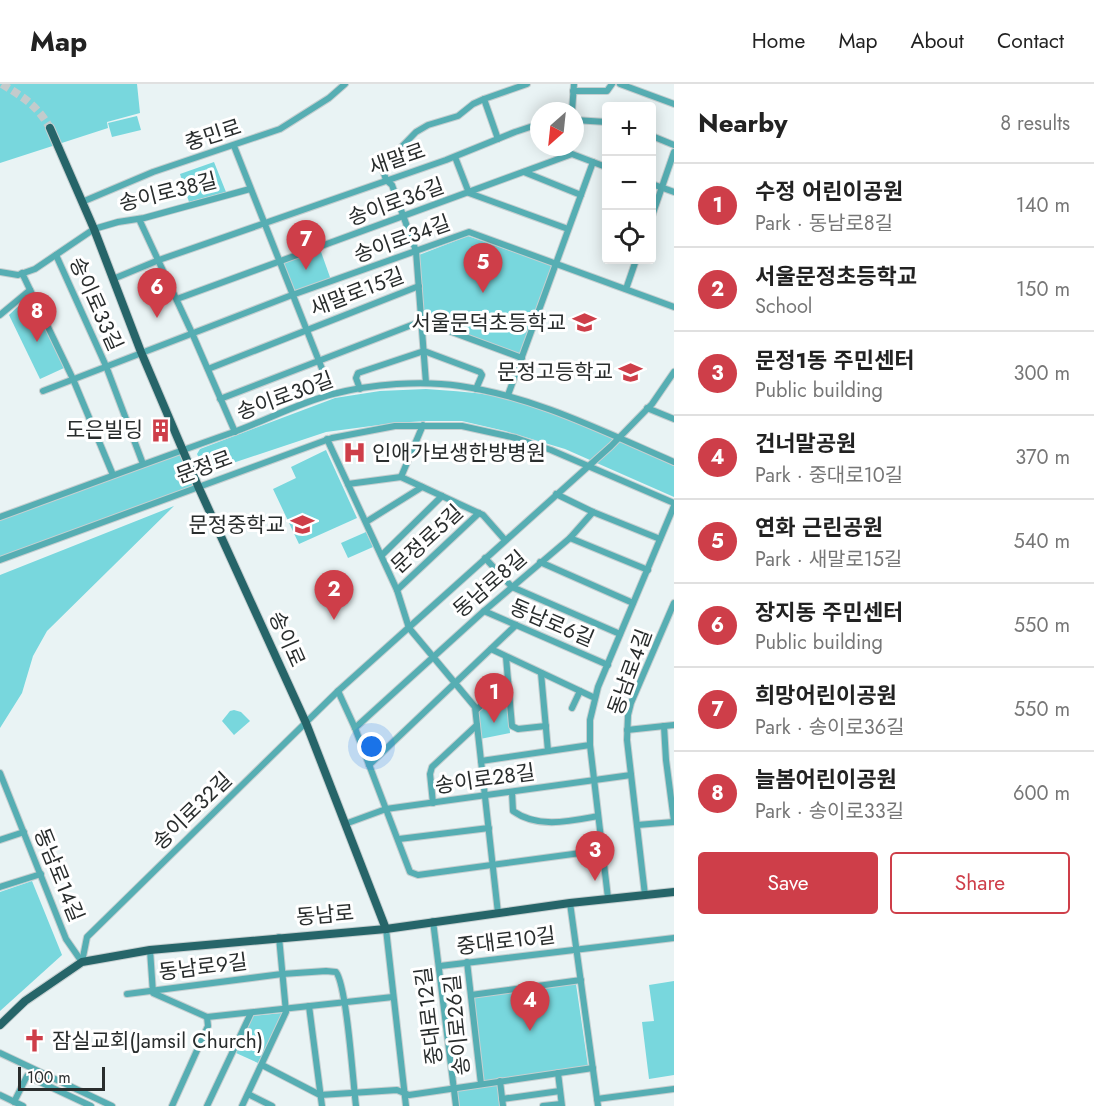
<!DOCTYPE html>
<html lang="en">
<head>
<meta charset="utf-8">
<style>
  :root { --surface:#fff; --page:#f6f6f6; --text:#222; --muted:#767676; --line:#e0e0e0; --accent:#ce3e49 }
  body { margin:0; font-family:Jost,"Noto Sans KR",sans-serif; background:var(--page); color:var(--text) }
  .controls { position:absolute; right:18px; top:18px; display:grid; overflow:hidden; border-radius:6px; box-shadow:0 3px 15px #0003 }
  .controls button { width:54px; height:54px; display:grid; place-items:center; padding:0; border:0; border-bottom:2px solid var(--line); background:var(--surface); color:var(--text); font:30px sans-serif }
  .compass { position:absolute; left:530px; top:18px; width:54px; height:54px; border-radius:50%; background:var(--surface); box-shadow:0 3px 15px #0003; rotate:207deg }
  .scale { position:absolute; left:18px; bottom:15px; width:87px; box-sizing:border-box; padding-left:6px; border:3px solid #292d2d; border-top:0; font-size:16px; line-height:21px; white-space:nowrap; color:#292d2d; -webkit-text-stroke:4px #fff; paint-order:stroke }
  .you { position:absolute; left:372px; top:663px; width:21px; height:21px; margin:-15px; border:4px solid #fff; border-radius:50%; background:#1a73e8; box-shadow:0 0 0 9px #1a73e833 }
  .badge { display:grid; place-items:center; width:39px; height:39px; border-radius:50%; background:var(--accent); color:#fff; font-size:20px; font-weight:700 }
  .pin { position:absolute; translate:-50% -50px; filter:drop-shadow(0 2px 3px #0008) }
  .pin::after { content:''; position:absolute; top:32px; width:21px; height:18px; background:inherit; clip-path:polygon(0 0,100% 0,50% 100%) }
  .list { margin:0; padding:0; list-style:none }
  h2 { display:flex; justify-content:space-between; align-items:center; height:78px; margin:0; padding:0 24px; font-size:26px }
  h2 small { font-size:20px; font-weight:400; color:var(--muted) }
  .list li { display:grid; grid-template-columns:39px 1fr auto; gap:18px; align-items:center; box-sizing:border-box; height:84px; padding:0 24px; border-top:2px solid var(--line) }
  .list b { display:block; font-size:22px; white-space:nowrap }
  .list p { margin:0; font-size:20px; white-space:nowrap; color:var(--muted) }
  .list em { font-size:20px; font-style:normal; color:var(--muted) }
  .actions { display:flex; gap:12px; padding:18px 24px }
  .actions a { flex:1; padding:14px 0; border:2px solid var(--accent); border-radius:6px; text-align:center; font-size:21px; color:var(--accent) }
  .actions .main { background:var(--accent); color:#fff }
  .icon { flex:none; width:33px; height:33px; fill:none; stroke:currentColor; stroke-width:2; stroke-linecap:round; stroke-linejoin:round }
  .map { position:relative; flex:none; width:674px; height:1022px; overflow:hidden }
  header { display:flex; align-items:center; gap:36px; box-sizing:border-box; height:84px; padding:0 30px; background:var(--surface); border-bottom:2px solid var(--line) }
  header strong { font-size:28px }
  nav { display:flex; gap:33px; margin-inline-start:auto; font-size:21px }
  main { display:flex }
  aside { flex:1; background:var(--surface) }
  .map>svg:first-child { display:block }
</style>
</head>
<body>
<header>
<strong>Map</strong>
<nav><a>Home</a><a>Map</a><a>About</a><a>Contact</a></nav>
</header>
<main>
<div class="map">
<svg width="674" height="1022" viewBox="0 0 674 1022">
  <rect width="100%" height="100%" fill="#e9f3f4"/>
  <g fill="#78d7dd">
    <path d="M0,0H137L140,29L107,38L108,44L0,79Z"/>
    <path d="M137,32L141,46L112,53L108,39Z"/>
    <path d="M214,78L226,108L189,118L180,90Z"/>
    <path d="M468,152L554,182L520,272L425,236L419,171Z"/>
    <path d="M320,165L331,196L294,210L281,179Z"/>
    <path d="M29,212L64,284L40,295L9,231Z"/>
    <path d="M426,305C453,307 481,308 508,315C565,331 620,357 674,382V413L565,365L505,347L462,337H426L394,339L326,348L209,387L205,386L197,370L200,365L335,314L380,307Z"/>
    <path d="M182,366L198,402L0,476V433Z"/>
    <path d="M326,366L357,434L299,460L273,405L296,394L291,383Z"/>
    <path d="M174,422L47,547L33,572L22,609L0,644V491Z"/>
    <path d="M366,448L373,463L348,474L341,459Z"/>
    <path d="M506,603L510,649L480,655L477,629Z"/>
    <path d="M234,626L241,628L250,637L234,651L222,637L230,627Z"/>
    <path d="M32,797L62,871L0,927V808Z"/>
    <path d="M674,897V991L649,995L642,938L654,937L649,901Z"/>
    <path d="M576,900L588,982L482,998L473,913Z"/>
    <path d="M282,929L258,979L236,969L252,932Z"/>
    <path d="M498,1001L501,1022H458L456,1006Z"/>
  </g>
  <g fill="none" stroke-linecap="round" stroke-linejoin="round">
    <path stroke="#c3cbcc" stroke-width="8" stroke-dasharray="8 4" stroke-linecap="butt" d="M2,0C24,14 36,20 50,44"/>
    <defs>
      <g id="minor">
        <path d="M620,0L674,20"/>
        <path d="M573,7H607L612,0"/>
        <path d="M572,27L574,0"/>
        <path d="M575,36L606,38"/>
        <path d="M652,52L674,61"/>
        <path d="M498,55L484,15L527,0"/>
        <path d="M234,62L332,310"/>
        <path d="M455,73L469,109L568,145"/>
        <path d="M524,88L581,111"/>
        <path d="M652,100L674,108"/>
        <path d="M82,118L153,88L280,45L329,14L345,0"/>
        <path d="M652,132L674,68"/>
        <path d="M139,135L192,249L235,348"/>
        <path d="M56,171L106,282L143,380"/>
        <path d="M0,188L18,191L35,185L94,145L118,138L144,134L250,105"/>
        <path d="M22,189L73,295L113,391"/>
        <path d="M113,195L159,176L446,76L515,48L539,40"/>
        <path d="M626,205L636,176"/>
        <path d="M177,215L572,70L606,83"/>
        <path d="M0,231L30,206"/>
        <path d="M208,285L419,202"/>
        <path d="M426,299L416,167L392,101L386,96L382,83L416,48L428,41L458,32L473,20L484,15"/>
        <path d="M360,305L356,294L358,289L424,267L480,288L482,291L476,305"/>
        <path d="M43,307L292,211L469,148L674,223"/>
        <path d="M508,311L593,78"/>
        <path d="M220,315L422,237L522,274"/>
        <path d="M647,324L674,335"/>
        <path d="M327,355L397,506L409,544L475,623L498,829"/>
        <path d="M401,393L423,341"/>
        <path d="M348,400L401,393L483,431L505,456"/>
        <path d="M556,410L593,428L660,455"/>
        <path d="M0,433C77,405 154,376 231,349C265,337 298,319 333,310C372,300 421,296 460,302C536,313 604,348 674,378"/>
        <path d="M366,438L422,403"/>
        <path d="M570,454L648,486"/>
        <path d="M382,471L442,412"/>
        <path d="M485,474L512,503L620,550"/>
        <path d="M0,476L332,354L395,342H462L516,354L551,366L674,419"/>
        <path d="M540,478L633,519"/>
        <path d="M397,506L479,429"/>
        <path d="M484,527L608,581"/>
        <path d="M491,565L595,614"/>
        <path d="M506,573L512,642L518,645L546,642"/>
        <path d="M541,589L548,667"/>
        <path d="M338,607L355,644L410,788L418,791L603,766"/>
        <path d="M572,624L580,607"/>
        <path d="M476,626L508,598"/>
        <path d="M664,642L666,676L674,737"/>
        <path d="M355,644L484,527L570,454L593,428"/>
        <path d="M627,646L674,641"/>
        <path d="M481,677L590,661"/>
        <path d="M369,681L516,541"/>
        <path d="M0,689L66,855L82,878"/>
        <path d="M512,708L513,727C538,745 571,737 598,732"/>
        <path d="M433,719L430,690L432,683L477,641"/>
        <path d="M345,740L386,725L631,691"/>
        <path d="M637,741L674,738"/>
        <path d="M399,755L489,744"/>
        <path d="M0,756L24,748"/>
        <path d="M0,803L41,790"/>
        <path d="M645,811L627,656L628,631L631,619L674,519"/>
        <path d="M608,814L590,661V636L598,603L674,422"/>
        <path d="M570,819L598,1022"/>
        <path d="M433,837L456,1022"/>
        <path d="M386,845L406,1022"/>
        <path d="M150,866L153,909L207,933L393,913"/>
        <path d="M82,878L87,853L338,607L611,362L652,320L674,288"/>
        <path d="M467,878L481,1000"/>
        <path d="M440,882L674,854"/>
        <path d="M127,910L282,890L326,887L336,888C347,902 353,999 356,1022"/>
        <path d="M471,911L581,896"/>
        <path d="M309,922L322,1022"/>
        <path d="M0,969L112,1022"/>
        <path d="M262,981L320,1011L397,1006L409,1011L593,984"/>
        <path d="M558,989L562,1022"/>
        <path d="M500,997L503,1022"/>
        <path d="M248,1010L272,1022"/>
        <path d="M0,1011L23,1022"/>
        <path d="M502,1015L560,1007"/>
        <path d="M597,1015L674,1005"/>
        <path d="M14,1018L27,992L91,1022"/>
        <path d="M172,1022L208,942L207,933"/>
        <path d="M207,1022L251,929"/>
        <path d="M242,1022L286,928L279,853"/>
        <path d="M543,1022L561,1020"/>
      </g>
      <g id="major">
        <path d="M50,44L94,145L141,268L198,402L306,639L386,845"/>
        <path d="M0,941L25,917L82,878L150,866L386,845L570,819L674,808"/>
      </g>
    </defs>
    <use href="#minor" stroke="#c6cfd0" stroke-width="8"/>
    <use href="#major" stroke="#c6cfd0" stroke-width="10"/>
    <use href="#minor" stroke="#56aeb3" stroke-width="6"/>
    <use href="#major" stroke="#266569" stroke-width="8"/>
  </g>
  <defs>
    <symbol id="school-bare" viewBox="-9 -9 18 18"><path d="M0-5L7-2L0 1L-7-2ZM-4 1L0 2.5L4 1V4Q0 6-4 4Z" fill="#ce3e49" stroke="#fff" stroke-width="2.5" paint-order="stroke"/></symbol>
    <symbol id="building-bare" viewBox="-9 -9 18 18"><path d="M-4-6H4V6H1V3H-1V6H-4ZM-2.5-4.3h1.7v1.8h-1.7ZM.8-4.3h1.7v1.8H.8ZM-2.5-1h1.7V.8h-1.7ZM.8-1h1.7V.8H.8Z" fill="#ce3e49" stroke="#fff" stroke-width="2.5" paint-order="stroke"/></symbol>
    <symbol id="hospital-bare" viewBox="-9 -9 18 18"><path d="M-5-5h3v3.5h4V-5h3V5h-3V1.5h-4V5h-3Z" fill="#ce3e49" stroke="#fff" stroke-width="2.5" paint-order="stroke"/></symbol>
    <symbol id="church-bare" viewBox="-9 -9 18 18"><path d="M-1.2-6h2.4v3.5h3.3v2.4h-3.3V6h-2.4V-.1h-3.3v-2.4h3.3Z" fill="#ce3e49" stroke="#fff" stroke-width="2.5" paint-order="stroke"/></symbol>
  </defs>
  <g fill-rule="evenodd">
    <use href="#school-bare" x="568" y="222" width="33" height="33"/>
    <use href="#school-bare" x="614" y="272" width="33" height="33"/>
    <use href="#building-bare" x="144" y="330" width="33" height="33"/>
    <use href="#hospital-bare" x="338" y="352" width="33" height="33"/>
    <use href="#school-bare" x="286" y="424" width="33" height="33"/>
    <use href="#church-bare" x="18" y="940" width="33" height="33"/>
  </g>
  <g text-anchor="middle" stroke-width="6" stroke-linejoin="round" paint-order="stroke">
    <g font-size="21" fill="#292d2d" stroke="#fff">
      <text transform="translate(213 51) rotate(-18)" y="7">충민로</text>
      <text transform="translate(397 75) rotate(-19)" y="7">새말로</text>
      <text transform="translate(168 108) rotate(-14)" y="7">송이로38길</text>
      <text transform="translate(396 118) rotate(-20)" y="7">송이로36길</text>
      <text transform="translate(402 155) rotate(-20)" y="7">송이로34길</text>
      <text transform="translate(357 208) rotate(-21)" y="7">새말로15길</text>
      <text transform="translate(96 220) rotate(66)" y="7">송이로33길</text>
      <text transform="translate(285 312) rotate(-20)" y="7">송이로30길</text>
      <text transform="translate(204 383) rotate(-20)" y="7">문정로</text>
      <text transform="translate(427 455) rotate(-43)" y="7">문정로5길</text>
      <text transform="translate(490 500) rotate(-41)" y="7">동남로8길</text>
      <text transform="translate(552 539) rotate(23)" y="7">동남로6길</text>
      <text transform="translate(287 555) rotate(66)" y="7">송이로</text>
      <text transform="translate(630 588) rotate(-70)" y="7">동남로4길</text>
      <text transform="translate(485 695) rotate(-8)" y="7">송이로28길</text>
      <text transform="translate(192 727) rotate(-44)" y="7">송이로32길</text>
      <text transform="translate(59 791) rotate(68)" y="7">동남로14길</text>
      <text transform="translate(325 831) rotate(-5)" y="7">동남로</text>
      <text transform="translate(506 857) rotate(-7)" y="7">중대로10길</text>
      <text transform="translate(203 883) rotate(-7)" y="7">동남로9길</text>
      <text transform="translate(429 932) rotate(-97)" y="7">중대로12길</text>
      <text transform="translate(457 941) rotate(-96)" y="7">송이로26길</text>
    </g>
    <g font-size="21" fill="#292d2d" stroke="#fff" text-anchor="end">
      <text x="566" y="246">서울문덕초등학교</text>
      <text x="613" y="295">문정고등학교</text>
      <text x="143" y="353">도은빌딩</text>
      <text x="372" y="376" text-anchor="start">인애가보생한방병원</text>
      <text x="285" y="448">문정중학교</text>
      <text x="52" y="964" text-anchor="start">잠실교회(Jamsil Church)</text>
    </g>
  </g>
</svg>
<div class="controls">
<button>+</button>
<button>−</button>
<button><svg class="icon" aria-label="locate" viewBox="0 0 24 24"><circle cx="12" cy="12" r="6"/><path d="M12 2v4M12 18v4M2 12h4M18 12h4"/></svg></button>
</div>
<svg class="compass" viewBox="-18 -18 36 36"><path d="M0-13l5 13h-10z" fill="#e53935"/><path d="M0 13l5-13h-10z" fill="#767676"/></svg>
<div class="scale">100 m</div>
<div class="you"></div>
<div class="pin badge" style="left:494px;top:639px">1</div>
<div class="pin badge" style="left:334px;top:536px">2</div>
<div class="pin badge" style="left:595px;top:797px">3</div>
<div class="pin badge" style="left:530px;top:947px">4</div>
<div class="pin badge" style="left:483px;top:209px">5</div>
<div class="pin badge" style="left:157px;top:234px">6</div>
<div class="pin badge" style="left:306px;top:186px">7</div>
<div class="pin badge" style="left:37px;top:258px">8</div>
</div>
<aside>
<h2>Nearby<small>8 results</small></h2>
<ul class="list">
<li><span class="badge">1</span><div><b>수정 어린이공원</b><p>Park · 동남로8길</p></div><em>140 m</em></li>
<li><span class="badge">2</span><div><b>서울문정초등학교</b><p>School</p></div><em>150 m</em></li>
<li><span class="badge">3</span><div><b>문정1동 주민센터</b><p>Public building</p></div><em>300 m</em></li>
<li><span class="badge">4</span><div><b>건너말공원</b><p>Park · 중대로10길</p></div><em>370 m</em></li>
<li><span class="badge">5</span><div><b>연화 근린공원</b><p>Park · 새말로15길</p></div><em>540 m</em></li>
<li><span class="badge">6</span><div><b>장지동 주민센터</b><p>Public building</p></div><em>550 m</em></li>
<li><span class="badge">7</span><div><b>희망어린이공원</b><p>Park · 송이로36길</p></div><em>550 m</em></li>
<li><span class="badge">8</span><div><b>늘봄어린이공원</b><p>Park · 송이로33길</p></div><em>600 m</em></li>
</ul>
<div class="actions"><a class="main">Save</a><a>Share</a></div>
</aside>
</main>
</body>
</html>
